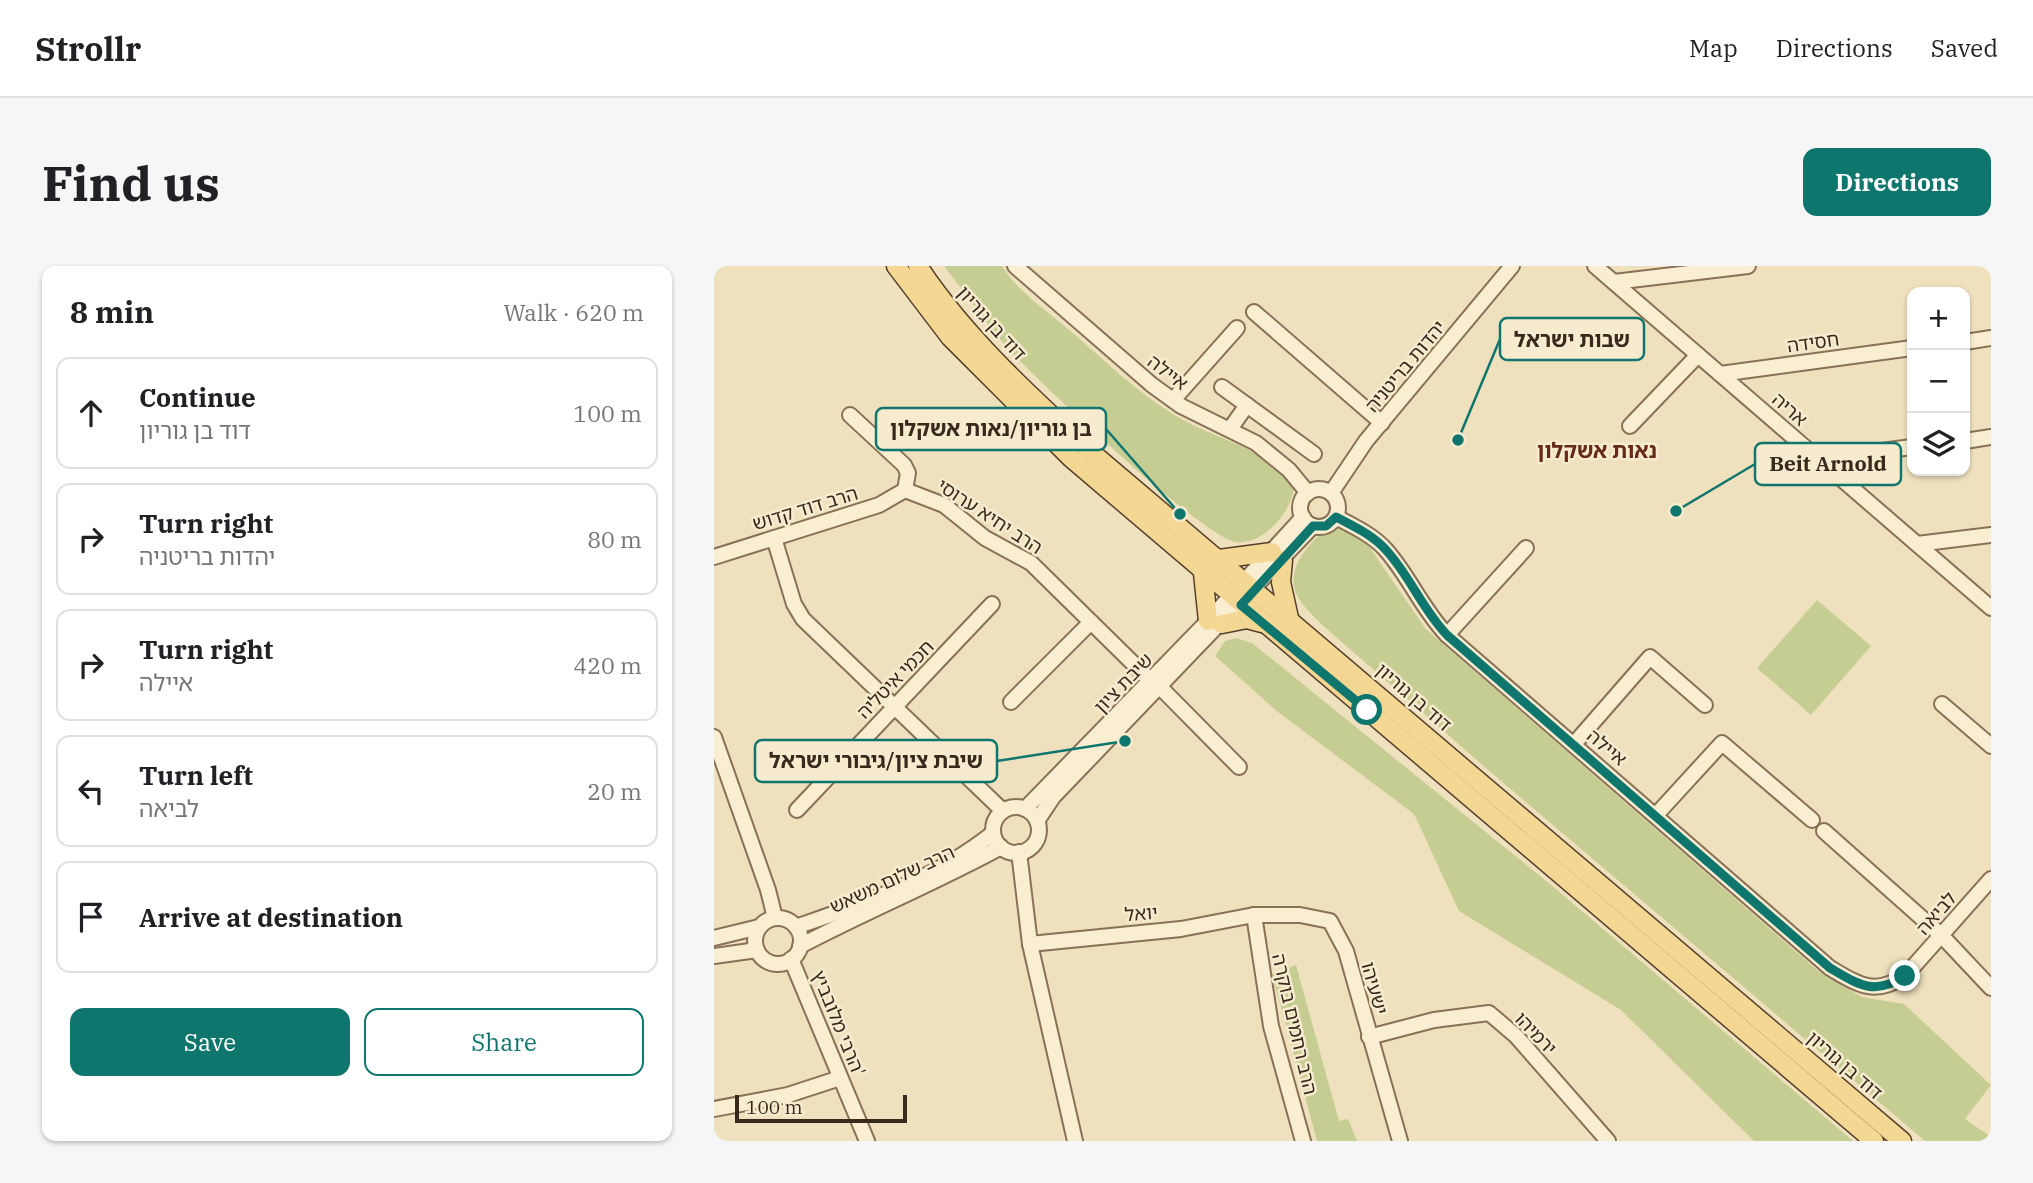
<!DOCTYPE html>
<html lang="en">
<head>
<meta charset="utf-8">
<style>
  :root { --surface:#fff; --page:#f6f6f6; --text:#202124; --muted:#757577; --line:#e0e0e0; --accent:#0f766e }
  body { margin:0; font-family:"IBM Plex Serif","Noto Sans Hebrew",serif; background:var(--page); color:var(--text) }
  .controls { position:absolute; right:21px; top:21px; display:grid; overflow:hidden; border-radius:14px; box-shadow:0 2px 5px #0004 }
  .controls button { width:63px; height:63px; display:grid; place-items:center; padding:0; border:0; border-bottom:2px solid var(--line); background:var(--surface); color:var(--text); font:35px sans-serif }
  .scale { position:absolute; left:21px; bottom:18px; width:172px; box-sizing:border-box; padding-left:7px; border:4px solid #37291c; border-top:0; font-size:19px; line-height:24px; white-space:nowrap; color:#37291c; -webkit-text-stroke:5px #f6ebce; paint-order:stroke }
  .stop { position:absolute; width:21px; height:21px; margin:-16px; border:5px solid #0f766e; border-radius:50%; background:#fff }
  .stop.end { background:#0f766e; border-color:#fff; box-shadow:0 2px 7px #0008 }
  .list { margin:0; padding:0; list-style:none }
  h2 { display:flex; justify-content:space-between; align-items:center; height:91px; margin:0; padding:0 28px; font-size:30px }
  h2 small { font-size:23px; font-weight:400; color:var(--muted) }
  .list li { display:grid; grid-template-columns:46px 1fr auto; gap:21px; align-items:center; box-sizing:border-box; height:112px; margin:0 14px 14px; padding:0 14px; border:2px solid var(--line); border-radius:14px }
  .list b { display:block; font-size:26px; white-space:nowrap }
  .list p { margin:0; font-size:23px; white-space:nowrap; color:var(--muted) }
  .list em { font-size:23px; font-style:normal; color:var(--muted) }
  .actions { display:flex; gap:14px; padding:21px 28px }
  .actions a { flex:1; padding:16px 0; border:2px solid var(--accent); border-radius:14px; text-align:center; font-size:24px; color:var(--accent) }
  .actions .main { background:var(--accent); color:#fff }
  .icon { flex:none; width:38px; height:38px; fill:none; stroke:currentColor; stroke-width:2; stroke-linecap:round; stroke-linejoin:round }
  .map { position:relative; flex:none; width:1277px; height:875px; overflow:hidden; border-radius:14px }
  header { display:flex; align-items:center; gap:42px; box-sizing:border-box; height:98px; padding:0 35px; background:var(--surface); border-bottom:2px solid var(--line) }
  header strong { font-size:33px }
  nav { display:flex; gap:38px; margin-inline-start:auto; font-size:24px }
  .intro { display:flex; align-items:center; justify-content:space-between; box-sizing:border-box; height:168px; padding:0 42px }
  h1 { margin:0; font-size:49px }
  .button { padding:18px 32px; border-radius:14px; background:var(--accent); color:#fff; font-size:24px; font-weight:700 }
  main { display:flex; gap:42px; padding:0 42px }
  aside { flex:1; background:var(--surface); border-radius:14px; box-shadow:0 2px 5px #0004 }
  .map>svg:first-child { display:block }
</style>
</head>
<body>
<header>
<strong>Strollr</strong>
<nav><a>Map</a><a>Directions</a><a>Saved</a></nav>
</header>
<div class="intro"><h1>Find us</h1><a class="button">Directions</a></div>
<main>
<aside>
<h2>8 min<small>Walk · 620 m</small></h2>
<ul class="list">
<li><svg class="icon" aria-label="ahead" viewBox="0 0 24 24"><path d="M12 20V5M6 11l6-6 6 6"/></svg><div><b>Continue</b><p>דוד בן גוריון</p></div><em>100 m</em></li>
<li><svg class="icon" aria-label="right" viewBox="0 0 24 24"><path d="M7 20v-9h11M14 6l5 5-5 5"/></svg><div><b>Turn right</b><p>יהדות בריטניה</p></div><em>80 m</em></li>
<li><svg class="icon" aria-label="right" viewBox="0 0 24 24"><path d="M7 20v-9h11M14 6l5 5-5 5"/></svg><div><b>Turn right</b><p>איילה</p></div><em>420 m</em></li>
<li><svg class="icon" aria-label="left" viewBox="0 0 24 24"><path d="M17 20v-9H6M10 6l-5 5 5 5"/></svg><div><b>Turn left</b><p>לביאה</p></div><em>20 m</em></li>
<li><svg class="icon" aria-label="arrive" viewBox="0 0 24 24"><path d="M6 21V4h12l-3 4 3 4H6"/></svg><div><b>Arrive at destination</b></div></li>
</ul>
<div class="actions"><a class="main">Save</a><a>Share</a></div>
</aside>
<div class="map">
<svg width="1277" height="875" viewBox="0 0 1277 875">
  <rect width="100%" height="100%" fill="#efe1be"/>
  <g fill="#c6cd92">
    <path d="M230,0H288C303,25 332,44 354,63C392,95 429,133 473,156C513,177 554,183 580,223C576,247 550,279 522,276C490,272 333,123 303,92C276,65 254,30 230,0Z"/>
    <path d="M621,257L636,263L652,276L711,362L1103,704L1148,731L1190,738L1277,819L1251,853L1277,871V875H1211L780,509L606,357C599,349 589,341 584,331C568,302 599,272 621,257Z"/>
    <path d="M1103,334L1157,380L1097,449L1043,402Z"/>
    <path d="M522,372L538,377L836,618L1139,875H1040L907,744L745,645L700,548L564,446L501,390L511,375Z"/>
    <path d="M582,699L625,855L634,853L643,875H603L558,708Z"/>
  </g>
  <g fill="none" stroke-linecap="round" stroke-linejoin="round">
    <defs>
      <g id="minor">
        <path d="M301,0L438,119L467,140L542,177L575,204L594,227"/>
        <path d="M881,0L1277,342"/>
        <path d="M900,16L1034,0"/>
        <path d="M540,46L668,157"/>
        <path d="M1251,76L1277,72"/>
        <path d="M1006,108L1198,82"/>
        <path d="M508,121L600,188"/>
        <path d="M459,134L523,62"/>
        <path d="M136,149L190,199L194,207L191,224"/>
        <path d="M916,160L984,89"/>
        <path d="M516,163L533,139"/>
        <path d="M1251,175L1277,171"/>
        <path d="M1105,193L1198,181"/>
        <circle cx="605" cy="242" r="19"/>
        <path d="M191,224L230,239L271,272L317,297L437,415"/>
        <path d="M617,227L652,175L798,0"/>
        <path d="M622,251C639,260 659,269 672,284C695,310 708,343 733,369L1116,702C1145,719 1160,730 1191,710L1277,613"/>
        <path d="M60,272L80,338L89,353L289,545"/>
        <path d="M1203,278L1277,269"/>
        <path d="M0,291L165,239L191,224"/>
        <path d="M733,369L812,282"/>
        <path d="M447,422L525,501"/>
        <path d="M297,436L377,356"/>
        <path d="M1228,438L1277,480"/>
        <path d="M0,471L54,624L61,652"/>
        <path d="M860,478L936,391L991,439"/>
        <circle cx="302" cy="564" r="23"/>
        <path d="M311,543L494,355L589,251"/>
        <path d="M83,544L278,338"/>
        <path d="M942,549L1008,477L1098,554"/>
        <path d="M323,555L339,531L599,260"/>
        <path d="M1110,565L1228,670L1277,722"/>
        <path d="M305,586L316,678L361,875"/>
        <path d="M540,649L557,760L589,875"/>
        <circle cx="64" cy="675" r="23"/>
        <path d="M82,661C150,637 222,613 279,567"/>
        <path d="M0,672L45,661"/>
        <path d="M316,678L467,663L540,649H586L616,655L632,685L686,875"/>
        <path d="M86,680C152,645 221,617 287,581"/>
        <path d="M0,690L43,684"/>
        <path d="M77,693L153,875"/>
        <path d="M655,771L720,754L775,747L802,770L894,875"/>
        <path d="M0,843L74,829L126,812"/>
      </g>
      <g id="major">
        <path d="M182,0L236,71L357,192L1160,875"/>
        <path d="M204,0C250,70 315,129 377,186L1188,875"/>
        <path d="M505,293L558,286"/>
        <path d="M569,294L567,316L575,352"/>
        <path d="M489,307L494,355"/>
        <path d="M508,358L533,353L548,357"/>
      </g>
    </defs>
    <use href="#minor" stroke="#887156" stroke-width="18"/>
    <use href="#major" stroke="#553f2b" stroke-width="21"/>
    <use href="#minor" stroke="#faeed2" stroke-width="14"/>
    <use href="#major" stroke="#f5d794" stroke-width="18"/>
  </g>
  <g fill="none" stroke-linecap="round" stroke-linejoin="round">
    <path stroke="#0f766e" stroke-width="9" d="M653,444L527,339L599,260H612L622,251C639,260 659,269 672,284C696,310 708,343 733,369L1116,702C1145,719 1160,730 1191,710"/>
  </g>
  <g text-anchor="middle" stroke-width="5" stroke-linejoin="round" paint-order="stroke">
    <g font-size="19" fill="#37291c" stroke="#f6ebce">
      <text transform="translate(278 57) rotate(48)" y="7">דוד בן גוריון</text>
      <text transform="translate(1099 76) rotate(-8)" y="7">חסידה</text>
      <text transform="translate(691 100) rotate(-50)" y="7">יהדות בריטניה</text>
      <text transform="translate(454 106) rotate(37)" y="7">איילה</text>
      <text transform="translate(1076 143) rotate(41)" y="7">אריה</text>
      <text transform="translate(91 242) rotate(-17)" y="7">הרב דוד קדוש</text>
      <text transform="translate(276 250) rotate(33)" y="7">הרב יחיא ערוסי</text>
      <text transform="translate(181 413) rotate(-46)" y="7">חכמי איטליה</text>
      <text transform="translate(409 417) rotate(-46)" y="7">שיבת ציון</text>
      <text transform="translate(700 431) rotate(41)" y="7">דוד בן גוריון</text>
      <text transform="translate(893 481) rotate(40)" y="7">איילה</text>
      <text transform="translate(178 613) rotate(-25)" y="7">הרב שלום משאש</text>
      <text transform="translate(427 647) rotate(-4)" y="7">יואל</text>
      <text transform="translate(1222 647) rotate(-49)" y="7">לביאה</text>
      <text transform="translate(661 722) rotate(75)" y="7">ישעיהו</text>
      <text transform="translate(125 757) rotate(68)" y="7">הרבי מלובביץ'</text>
      <text transform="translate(581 758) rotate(77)" y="7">הרב רחמים בוקרה</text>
      <text transform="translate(822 767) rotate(46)" y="7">ירמיהו</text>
      <text transform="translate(1131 799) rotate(41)" y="7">דוד בן גוריון</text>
    </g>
    <g font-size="21" font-weight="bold" fill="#652a19" stroke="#f6ebce">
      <text x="883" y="192">נאות אשקלון</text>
    </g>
  </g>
  <path fill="none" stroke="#0f766e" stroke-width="2.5" d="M744 174L786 73M466 248L392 163M962 245L1041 198M411 475L283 495"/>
  <g fill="#0f766e" stroke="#f6ebce" stroke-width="2.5">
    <circle cx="744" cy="174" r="7"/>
    <circle cx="466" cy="248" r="7"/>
    <circle cx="962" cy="245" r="7"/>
    <circle cx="411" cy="475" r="7"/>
  </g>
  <g fill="#f6ebce" stroke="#0f766e" stroke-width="2.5">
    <rect x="786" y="52" width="144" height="42" rx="7"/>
    <rect x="162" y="142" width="230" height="42" rx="7"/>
    <rect x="1041" y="177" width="146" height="42" rx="7"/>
    <rect x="41" y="474" width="242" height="42" rx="7"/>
  </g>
  <g font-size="21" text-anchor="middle" font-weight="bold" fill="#37291c">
    <text x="858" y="81">שבות ישראל</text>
    <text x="277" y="170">בן גוריון/נאות אשקלון</text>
    <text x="1114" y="205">Beit Arnold</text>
    <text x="162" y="502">שיבת ציון/גיבורי ישראל</text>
  </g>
</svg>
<div class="controls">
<button>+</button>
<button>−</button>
<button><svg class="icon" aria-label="layers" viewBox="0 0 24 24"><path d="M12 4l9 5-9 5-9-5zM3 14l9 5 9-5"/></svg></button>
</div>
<div class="scale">100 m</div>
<div class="stop" style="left:653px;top:444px"></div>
<div class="stop end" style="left:1191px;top:710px"></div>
</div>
</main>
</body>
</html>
